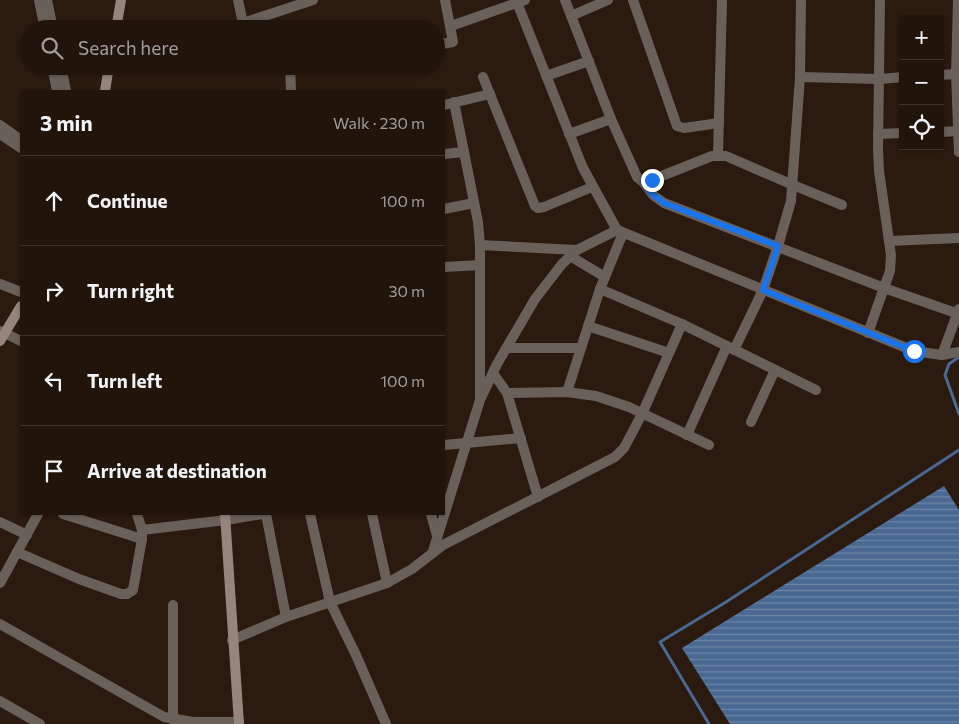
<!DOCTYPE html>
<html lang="en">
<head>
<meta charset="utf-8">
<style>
  :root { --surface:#20140b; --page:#281d14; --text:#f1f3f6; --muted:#a29e9d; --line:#3d332c }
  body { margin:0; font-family:Commissioner,sans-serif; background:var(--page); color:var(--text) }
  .controls { position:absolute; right:15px; top:15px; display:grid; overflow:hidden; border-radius:0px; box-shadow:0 1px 4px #0004 }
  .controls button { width:45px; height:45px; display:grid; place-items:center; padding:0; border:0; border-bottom:1px solid var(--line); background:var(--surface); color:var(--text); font:25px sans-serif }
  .stop { position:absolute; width:15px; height:15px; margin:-11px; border:4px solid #1a73e8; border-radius:50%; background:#fff }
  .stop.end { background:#1a73e8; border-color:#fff; box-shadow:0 1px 5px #0008 }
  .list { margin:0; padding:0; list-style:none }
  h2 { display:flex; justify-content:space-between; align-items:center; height:65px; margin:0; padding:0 20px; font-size:21px }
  h2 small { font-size:16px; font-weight:400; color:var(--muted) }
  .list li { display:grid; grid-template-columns:32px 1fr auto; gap:15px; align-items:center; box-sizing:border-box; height:90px; padding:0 20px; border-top:1px solid var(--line) }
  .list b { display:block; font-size:19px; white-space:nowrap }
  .list em { font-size:16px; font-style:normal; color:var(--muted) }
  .icon { flex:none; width:28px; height:28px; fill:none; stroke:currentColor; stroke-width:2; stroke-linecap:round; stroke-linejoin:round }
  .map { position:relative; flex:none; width:959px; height:724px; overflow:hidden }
  .search { position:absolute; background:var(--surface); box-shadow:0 1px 4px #0004; left:20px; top:20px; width:425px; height:55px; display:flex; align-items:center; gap:12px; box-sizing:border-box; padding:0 18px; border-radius:28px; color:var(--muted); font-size:19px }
  .panel { position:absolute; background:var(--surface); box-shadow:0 1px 4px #0004; left:20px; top:90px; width:425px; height:425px; border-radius:0px }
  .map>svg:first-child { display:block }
</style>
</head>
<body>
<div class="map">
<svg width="959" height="724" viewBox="0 0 959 724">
  <defs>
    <pattern id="water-rules" width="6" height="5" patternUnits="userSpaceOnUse" patternTransform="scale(1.25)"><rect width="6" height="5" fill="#496992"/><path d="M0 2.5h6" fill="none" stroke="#6b84a4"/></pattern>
  </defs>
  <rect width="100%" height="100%" fill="#2b1a0f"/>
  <path fill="url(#water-rules)" d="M944,486L959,510V724H730L682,648Z"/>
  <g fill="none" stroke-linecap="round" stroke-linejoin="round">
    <g stroke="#496992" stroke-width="3">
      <path d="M959,357L949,364L945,375L959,414"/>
      <path d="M709,724L660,642L726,602L959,450"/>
    </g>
    <g stroke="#6a605a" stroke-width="10">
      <path d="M39,0L45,29"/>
      <path d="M47,0L53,29"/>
      <path d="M238,0L244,28"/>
      <path d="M516,0L583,168L617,230L914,351L942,355L959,352"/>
      <path d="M565,0L611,119L637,177L644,183L712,156H726L793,185L842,205"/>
      <path d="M633,0L677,126L684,128L719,123"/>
      <path d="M958,0L956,74L959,152"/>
      <path d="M571,16L608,0"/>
      <path d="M243,23L313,0"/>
      <path d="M451,26L525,0"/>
      <path d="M436,45L453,42L445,0"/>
      <path d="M52,66L57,91"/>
      <path d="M61,66L66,91"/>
      <path d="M290,66L291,91"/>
      <path d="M940,75L956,74"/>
      <path d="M546,76L589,61"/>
      <path d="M483,77L535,206L538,208L544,207L592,187"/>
      <path d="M800,77L880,79L903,77"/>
      <path d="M454,102L478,222L480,245V397"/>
      <path d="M444,105L490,94"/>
      <path d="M0,125L21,140"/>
      <path d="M940,132L959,131"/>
      <path d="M0,134L21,148"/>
      <path d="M569,134L611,119"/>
      <path d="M878,134L903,133"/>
      <path d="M444,154L464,152"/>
      <path d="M718,155L722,0"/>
      <path d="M644,183L653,195L664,203L884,288L959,314"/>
      <path d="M444,209L474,203"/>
      <path d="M889,241L959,238"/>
      <path d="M480,245L577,250"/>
      <path d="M570,256L605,277"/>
      <path d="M444,267L480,265"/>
      <path d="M0,284L21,292"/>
      <path d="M600,289L682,324L816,390"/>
      <path d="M588,326L669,353"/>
      <path d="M0,331L21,341"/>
      <path d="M868,333L890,271L891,255L879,171L878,149L880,0"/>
      <path d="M507,348H581"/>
      <path d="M734,350L763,290L778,246L791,201L800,77L801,0"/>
      <path d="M942,355L959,309"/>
      <path d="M493,373L507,393L567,392L596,396L629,407L709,445"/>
      <path d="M567,392L600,289L623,233"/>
      <path d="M507,393L538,497"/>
      <path d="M751,422L775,370"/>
      <path d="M687,435L727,346"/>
      <path d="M444,445L521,438"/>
      <path d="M63,514L142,539"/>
      <path d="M266,514L286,617"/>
      <path d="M310,514L330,602L356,655L386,724"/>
      <path d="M372,514L387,583"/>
      <path d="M431,514L437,536"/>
      <path d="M0,522L27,535"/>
      <path d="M142,530L226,520L262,514"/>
      <path d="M433,551L480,400L497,364L535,299L562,264L577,250L617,230"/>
      <path d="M17,552L79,579L121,594H127L133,590L142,539V530L137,514"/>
      <path d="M0,583L38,514"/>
      <path d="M173,605V720"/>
      <path d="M0,624L164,717L193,722H239"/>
      <path d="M232,640L286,617L387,583L412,569L443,545L615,457L624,448L642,414L682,324"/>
      <path d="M0,701L40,724"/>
    </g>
    <g stroke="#95857c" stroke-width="10">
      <path d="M116,29L121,0"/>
      <path d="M105,91L109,66"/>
      <path d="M0,341L21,306"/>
      <path d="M225,514L239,724"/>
    </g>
  </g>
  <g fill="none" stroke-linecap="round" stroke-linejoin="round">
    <path stroke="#1a73e8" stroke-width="6" d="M652,180L644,183L653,195L664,203L778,246L763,290L914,351"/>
  </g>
</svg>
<div class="controls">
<button>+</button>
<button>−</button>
<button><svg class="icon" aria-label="locate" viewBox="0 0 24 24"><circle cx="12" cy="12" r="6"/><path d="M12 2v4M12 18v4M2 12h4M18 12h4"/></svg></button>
</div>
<div class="stop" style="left:914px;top:351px"></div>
<div class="stop end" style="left:652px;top:180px"></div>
<div class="search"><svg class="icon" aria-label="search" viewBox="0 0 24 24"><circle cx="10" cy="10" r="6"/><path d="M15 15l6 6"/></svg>Search here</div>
<section class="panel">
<h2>3 min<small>Walk · 230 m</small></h2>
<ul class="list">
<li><svg class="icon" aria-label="ahead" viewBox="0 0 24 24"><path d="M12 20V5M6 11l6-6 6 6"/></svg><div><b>Continue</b></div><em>100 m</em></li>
<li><svg class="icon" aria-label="right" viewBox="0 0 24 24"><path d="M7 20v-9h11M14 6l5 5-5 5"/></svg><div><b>Turn right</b></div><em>30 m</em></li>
<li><svg class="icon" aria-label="left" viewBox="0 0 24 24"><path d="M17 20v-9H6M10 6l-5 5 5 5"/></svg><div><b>Turn left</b></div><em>100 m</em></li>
<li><svg class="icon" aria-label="arrive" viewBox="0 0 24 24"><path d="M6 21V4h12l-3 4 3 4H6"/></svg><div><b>Arrive at destination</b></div></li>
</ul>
</section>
</div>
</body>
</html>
